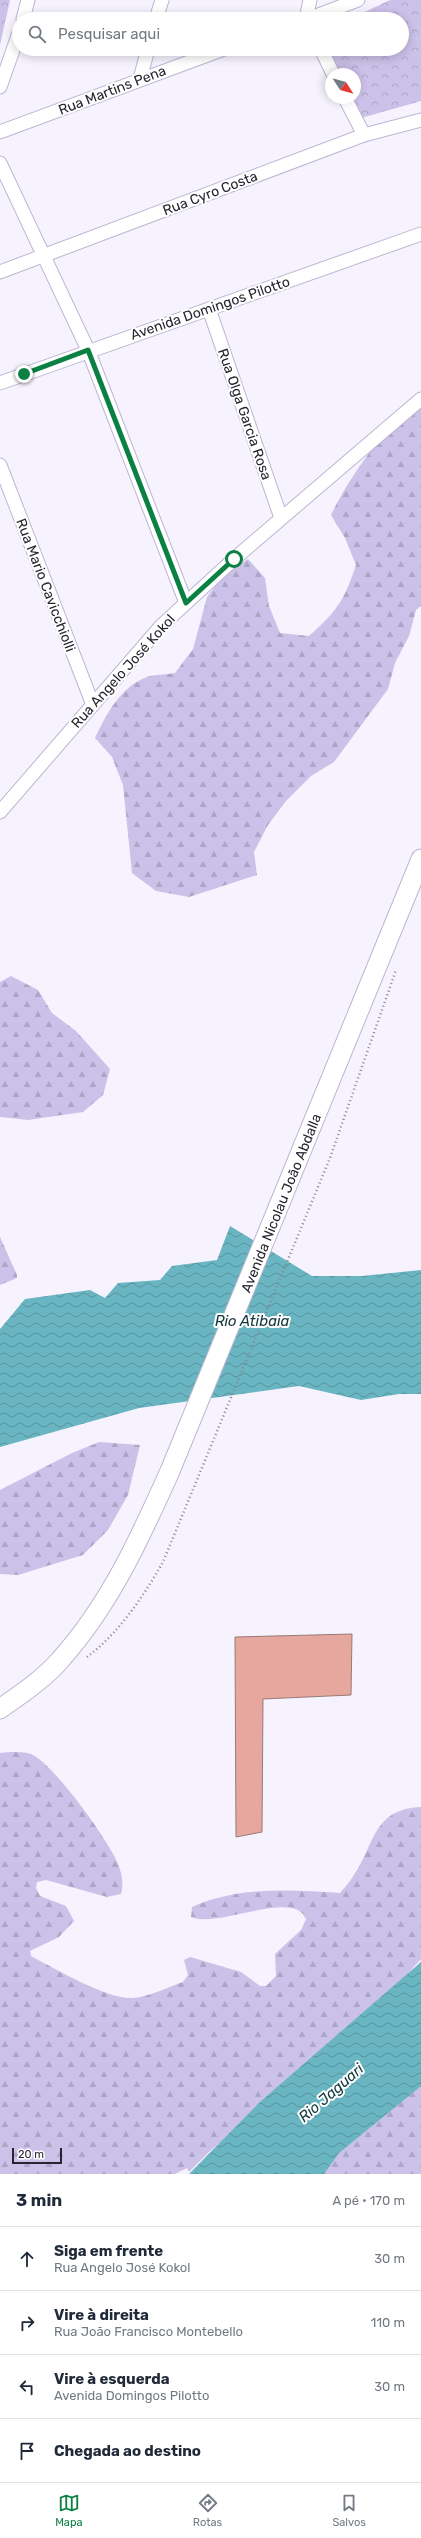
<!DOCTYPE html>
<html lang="pt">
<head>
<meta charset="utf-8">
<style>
  :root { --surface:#fff; --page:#f2f2f3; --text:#1f2937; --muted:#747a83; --line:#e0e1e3; --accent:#0b8043 }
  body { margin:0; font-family:Rubik,sans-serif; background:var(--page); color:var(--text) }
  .compass { position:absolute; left:325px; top:68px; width:36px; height:36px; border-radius:50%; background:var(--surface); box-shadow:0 2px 10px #0003; rotate:126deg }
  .scale { position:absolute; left:12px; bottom:10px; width:50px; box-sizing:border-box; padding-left:4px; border:2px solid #27252f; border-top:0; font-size:11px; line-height:14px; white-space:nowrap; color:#27252f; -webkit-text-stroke:3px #fff; paint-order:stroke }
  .stop { position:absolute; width:12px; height:12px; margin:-9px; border:3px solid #0b8043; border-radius:50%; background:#fff }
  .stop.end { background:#0b8043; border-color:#fff; box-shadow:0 1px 4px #0008 }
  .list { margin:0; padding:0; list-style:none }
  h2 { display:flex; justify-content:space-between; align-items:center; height:52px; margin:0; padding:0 16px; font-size:17px }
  h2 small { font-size:13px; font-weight:400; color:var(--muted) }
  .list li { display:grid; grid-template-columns:26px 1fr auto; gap:12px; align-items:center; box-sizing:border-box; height:64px; padding:0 16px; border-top:1px solid var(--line) }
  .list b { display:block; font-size:15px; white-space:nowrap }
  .list p { margin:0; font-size:13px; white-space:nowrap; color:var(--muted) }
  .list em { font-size:13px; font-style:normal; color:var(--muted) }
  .icon { flex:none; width:22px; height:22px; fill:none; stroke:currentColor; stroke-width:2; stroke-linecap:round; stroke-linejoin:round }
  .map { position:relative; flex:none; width:421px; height:2174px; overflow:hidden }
  .search { position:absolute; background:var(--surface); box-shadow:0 2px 10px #0003; left:12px; right:12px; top:12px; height:44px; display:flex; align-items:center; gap:10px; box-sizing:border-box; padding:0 14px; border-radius:22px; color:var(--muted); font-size:15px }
  .sheet { height:308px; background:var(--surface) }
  nav { display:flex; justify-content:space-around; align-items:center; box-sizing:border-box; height:56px; border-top:1px solid var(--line); background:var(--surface); font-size:11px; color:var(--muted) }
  nav a { display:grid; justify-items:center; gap:2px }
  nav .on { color:var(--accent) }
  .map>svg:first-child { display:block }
</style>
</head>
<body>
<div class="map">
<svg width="421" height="2174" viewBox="0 0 421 2174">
  <defs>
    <pattern id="forest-firs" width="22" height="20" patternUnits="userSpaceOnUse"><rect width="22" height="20" fill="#cbc1e9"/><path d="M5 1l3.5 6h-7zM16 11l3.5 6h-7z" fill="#aea6c8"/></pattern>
    <pattern id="park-crowns" width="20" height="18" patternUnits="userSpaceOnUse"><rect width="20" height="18" fill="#cbc1e9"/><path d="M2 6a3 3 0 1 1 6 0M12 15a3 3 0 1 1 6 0" fill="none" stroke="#aea6c8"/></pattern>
    <pattern id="water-waves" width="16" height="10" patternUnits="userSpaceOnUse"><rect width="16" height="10" fill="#6ab5c2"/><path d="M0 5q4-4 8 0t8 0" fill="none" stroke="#57939e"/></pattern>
  </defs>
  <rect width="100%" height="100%" fill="#f6f3fe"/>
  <g fill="url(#forest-firs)">
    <path d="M421,399V606L416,610L409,636L395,663L388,689L334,762L311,776L286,801L268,825L254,852L257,875L189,897L156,891L132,873L123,785L112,757L95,738C106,715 120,687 147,677C155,674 166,675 175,673L193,649L207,597L225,573L248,559L265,578L269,606L280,633L309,636C337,611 344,601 356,565L345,538L331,515C351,474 385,427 421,399Z"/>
    <path d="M11,976L38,990L52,1013L76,1031L110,1069L103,1095L83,1112L28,1120L0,1117V982Z"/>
    <path d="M0,1237L17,1275V1278L0,1285Z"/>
    <path d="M99,1442L140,1445L128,1495L108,1530L83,1555L18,1575L0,1574V1490L72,1453Z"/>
    <path d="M10,1752C17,1752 25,1752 31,1754C53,1763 109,1841 118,1864C122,1874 124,1884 121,1894L107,1897L46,1880L37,1882L36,1888L40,1896L66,1906L74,1921L59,1937L30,1951L31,1956C54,1968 108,2000 133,1998C149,1997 168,1987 183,1982L188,1975L184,1960L190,1957L241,1972L260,1986H266L276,1976L275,1954L301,1930L306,1919C294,1888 219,1929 191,1917L192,1907C239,1886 290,1890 340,1893C344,1888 349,1883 352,1878C375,1847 371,1809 421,1807V1959L372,2013L209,2152L189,2172L187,2168L175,2174H0V1753Z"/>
    <path d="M421,2030V2174H279Z"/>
  </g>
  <g fill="url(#park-crowns)">
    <path d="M0,0H10L0,45Z"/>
    <path d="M390,0H421V101L361,118L350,98H355V74H338L325,49H402V19H350Z"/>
  </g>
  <g fill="url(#water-waves)">
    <path d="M230,1226L312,1276H362L421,1270V1394H399L361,1400L299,1386L139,1408L0,1447V1329L25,1299L90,1290L105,1298L118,1283L160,1280L172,1266L217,1260Z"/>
    <path d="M421,1962V2086L339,2153L324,2174H189L261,2101Z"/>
  </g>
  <path fill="#e6a79e" stroke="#987a76" d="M352,1634L351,1695L263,1699L262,1832L236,1837L235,1637Z"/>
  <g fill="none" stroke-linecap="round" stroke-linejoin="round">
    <defs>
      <g id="street">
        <path d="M23,19L28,0"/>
        <path d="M156,19L162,0"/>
        <path d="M306,19L310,0"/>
        <path d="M308,19L358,0"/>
        <path d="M321,49L333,74"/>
        <path d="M140,79L148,49"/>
        <path d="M0,87L19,33"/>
        <path d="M345,98L364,135"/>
        <path d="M0,132L224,49"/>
        <path d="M0,163L88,350L186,603"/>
        <path d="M0,272L364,135L421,120"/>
        <path d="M209,309L281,518"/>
        <path d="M0,383L421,234"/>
        <path d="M0,465L93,705"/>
        <path d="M0,812L161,626L234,559L421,399"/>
      </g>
      <path id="secondary" d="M0,1709C21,1694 44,1679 61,1659C110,1604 140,1538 170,1471L421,859"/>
    </defs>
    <use href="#street" stroke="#bcb6d1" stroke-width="15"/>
    <use href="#secondary" stroke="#bcb6d1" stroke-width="21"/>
    <path stroke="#888590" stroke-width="2.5" stroke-dasharray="1 3" stroke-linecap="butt" d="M87,1657C119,1633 143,1597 163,1562L330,1158L396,970"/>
    <use href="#street" stroke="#fff" stroke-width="13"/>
    <use href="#secondary" stroke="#fff" stroke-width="19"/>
  </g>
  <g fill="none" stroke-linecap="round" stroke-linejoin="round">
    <path stroke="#0b8043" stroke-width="5" d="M24,374L88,350L186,603L234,559"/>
  </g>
  <g text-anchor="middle" stroke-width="4" stroke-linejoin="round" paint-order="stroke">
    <g font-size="14" fill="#27252f" stroke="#fff">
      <text transform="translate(112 90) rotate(-21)" y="5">Rua Martins Pena</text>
      <text transform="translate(210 193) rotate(-21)" y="5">Rua Cyro Costa</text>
      <text transform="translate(210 308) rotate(-19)" y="5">Avenida Domingos Pilotto</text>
      <text transform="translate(245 414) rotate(71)" y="5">Rua Olga Garcia Rosa</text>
      <text transform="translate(46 585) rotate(69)" y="5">Rua Mario Cavicchiolli</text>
      <text transform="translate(123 671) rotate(-48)" y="5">Rua Angelo José Kokol</text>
      <text transform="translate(281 1203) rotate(-68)" y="5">Avenida Nicolau João Abdalla</text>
    </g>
    <g font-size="15" font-style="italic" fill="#14383e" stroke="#fff">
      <text x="252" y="1326">Rio Atibaia</text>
      <text transform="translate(331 2093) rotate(-41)" y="5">Rio Jaguari</text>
    </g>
  </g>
</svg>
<svg class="compass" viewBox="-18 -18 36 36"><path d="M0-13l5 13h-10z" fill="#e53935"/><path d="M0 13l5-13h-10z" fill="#747a83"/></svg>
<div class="scale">20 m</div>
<div class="stop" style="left:234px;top:559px"></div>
<div class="stop end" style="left:24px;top:374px"></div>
<div class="search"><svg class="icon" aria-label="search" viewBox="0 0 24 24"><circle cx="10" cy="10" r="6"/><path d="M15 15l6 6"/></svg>Pesquisar aqui</div>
</div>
<section class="sheet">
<h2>3 min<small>A pé · 170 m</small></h2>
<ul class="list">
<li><svg class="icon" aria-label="ahead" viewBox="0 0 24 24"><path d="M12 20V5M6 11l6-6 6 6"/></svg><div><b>Siga em frente</b><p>Rua Angelo José Kokol</p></div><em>30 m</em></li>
<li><svg class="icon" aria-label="right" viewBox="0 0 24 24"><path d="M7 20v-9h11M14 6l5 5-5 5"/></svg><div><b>Vire à direita</b><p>Rua João Francisco Montebello</p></div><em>110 m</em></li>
<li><svg class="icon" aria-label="left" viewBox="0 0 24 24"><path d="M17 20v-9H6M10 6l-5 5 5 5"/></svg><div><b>Vire à esquerda</b><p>Avenida Domingos Pilotto</p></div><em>30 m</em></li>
<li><svg class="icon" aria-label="arrive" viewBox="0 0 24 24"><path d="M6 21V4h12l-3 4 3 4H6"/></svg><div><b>Chegada ao destino</b></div></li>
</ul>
</section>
<nav>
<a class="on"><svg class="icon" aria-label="map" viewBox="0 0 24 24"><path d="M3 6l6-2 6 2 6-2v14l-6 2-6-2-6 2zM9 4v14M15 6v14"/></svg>Mapa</a>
<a><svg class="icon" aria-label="directions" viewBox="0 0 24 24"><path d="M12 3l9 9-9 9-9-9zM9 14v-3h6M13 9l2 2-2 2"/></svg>Rotas</a>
<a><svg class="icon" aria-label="saved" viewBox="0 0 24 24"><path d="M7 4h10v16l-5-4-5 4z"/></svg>Salvos</a>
</nav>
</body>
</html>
